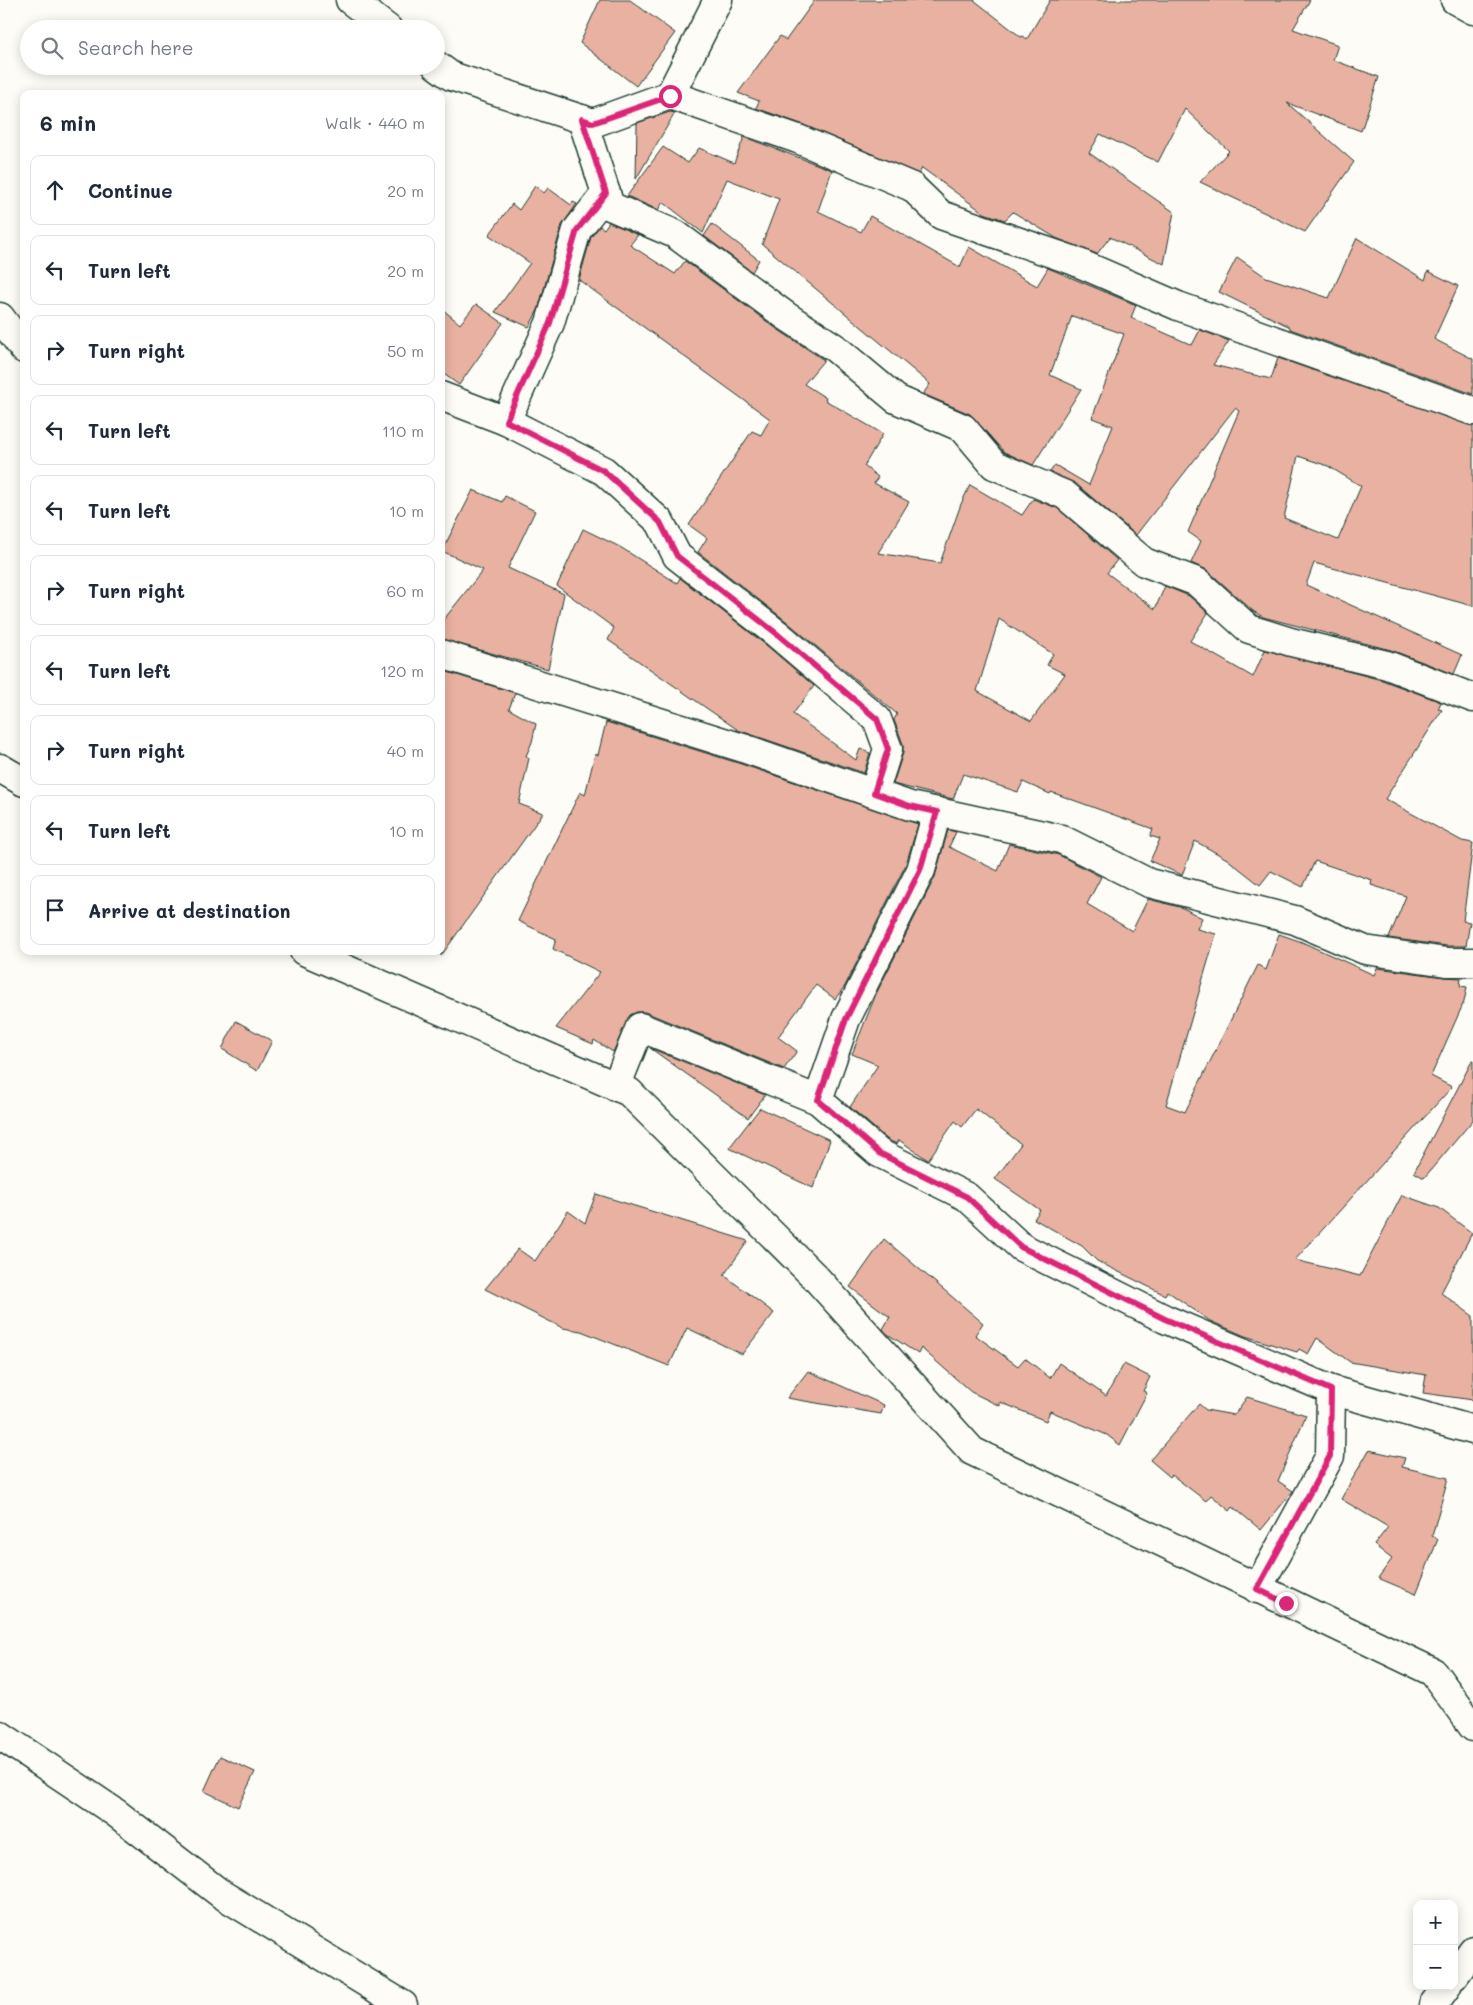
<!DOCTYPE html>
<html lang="en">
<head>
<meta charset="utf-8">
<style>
  :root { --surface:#fff; --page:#f6f6f7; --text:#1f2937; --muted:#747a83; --line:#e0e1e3 }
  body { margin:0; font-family:Mali,sans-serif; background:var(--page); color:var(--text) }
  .controls { position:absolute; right:15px; bottom:15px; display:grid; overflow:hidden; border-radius:10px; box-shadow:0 2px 12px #0003 }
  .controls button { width:45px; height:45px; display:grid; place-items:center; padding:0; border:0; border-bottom:1px solid var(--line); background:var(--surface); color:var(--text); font:25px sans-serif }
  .stop { position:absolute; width:15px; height:15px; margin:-11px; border:4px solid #db2777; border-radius:50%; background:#fff }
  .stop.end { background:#db2777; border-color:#fff; box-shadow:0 1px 5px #0008 }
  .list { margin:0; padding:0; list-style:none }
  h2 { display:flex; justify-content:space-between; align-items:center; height:65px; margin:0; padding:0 20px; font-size:21px }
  h2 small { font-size:16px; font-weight:400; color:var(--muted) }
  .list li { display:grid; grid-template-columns:32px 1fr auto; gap:15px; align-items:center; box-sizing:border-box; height:70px; margin:0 10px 10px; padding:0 10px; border:1px solid var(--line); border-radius:10px }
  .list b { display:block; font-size:19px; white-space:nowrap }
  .list em { font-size:16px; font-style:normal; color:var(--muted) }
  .icon { flex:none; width:28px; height:28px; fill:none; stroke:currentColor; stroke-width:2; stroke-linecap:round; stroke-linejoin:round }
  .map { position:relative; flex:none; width:1473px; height:2005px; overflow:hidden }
  .search { position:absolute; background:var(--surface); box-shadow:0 2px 12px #0003; left:20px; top:20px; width:425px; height:55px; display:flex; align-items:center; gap:12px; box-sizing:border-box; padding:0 18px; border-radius:28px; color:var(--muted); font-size:19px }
  .panel { position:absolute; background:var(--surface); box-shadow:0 2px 12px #0003; left:20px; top:90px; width:425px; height:865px; border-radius:10px }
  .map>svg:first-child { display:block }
</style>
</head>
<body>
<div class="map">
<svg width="1473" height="2005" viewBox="0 0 1473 2005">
  <rect width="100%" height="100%" fill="#fdfcf7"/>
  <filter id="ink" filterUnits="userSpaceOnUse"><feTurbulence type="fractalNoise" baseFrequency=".02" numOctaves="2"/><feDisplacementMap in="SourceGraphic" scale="10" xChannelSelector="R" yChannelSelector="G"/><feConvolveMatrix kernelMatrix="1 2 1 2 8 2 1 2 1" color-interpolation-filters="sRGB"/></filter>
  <g filter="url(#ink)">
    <g fill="#e9b1a1" stroke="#1f3d34" fill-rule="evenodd">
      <path d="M600,0H630L675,33L636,86L580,43Z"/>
      <path d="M815,0H974L1021,37L1023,36L1027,39L1050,0H1310L1293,29L1338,45L1333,60L1379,77L1361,131L1287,103L1354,162L1305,232L1200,182L1229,151L1185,109L1158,162L1100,134L1089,153L1174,212L1164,264L1110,237L1097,254L1056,238L1013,212L1005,220L984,213L922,168L919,174L804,125L756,108L759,101L738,93L780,36L786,40Z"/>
      <path d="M670,112L675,113L636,179L637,123Z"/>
      <path d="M744,137L832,170L818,211L861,232L870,216L960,267L969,247L1037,286L1048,268L1136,305L1131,318L1192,345L1200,330L1229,341L1213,365L1271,379L1278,358L1473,426V606L1314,563L1306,585L1462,655L1454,674L1391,650L1263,617L1253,611L1207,570L1191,563L1201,541L1188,532L1239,411L1235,408L1136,535L1075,483L1050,472L1055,465L1089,485L1113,426L1092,418L1124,334L1072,316L1050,375L1081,389L1033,465L1004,452L970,414L923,394L930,384L762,244L779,199L727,179L703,233L663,202L658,210L627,196L663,147L688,163L699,148L734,163ZM1298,456L1328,466L1361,486L1338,540L1284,518Z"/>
      <path d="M535,186L544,193L548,188L571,205L573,202L577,204L562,225L538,310L529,327L495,312L530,263L489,235L512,204L519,210Z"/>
      <path d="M609,222L638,235L630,245L675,274L685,261L777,329L824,360L804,384L826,398L825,400L883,434L864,466L878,477L874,483L909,502L878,553L940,563L961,504L970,485L1022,515L1033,499L1057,508L1117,560L1107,573L1155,609L1165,586L1189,596L1208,613L1190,641L1253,677L1265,650L1382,680L1441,702L1438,709L1442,710L1385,799L1462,841L1473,843L1463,921L1470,922L1466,946H1447L1389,938L1406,896L1371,885L1372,880L1315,861L1303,887L1271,871L1260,885L1227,859L1195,841L1182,875L1150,861L1160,839L1150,836L1153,829L1051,792L1050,794L1023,782L1018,792L963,774L953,799L893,784L903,753V744L894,720L897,714L786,621L698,552L707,538L689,525L752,431L761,435L770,419L579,280L591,237L600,226L604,229ZM999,619L1053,654L1047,665L1065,674L1031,721L977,691Z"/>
      <path d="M712,224L759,260L752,272L704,236Z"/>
      <path d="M1357,238L1425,280L1428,271L1458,286L1434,339L1473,359V394L1290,329V327L1219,292L1237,257L1266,277L1329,298Z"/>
      <path d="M476,304L503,323L459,385L441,372V308L460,324Z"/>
      <path d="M473,490L502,502L505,496L535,511L508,568L564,594L548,669L441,639V623L483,570L442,551Z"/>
      <path d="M583,529L620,547L677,583L680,578L766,645L814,686L793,714L856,760L860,749L870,753L864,773L738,730L608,640L614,628L557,586Z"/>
      <path d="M441,670L515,693L509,709L536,724L532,742L526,756L529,758L519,804L543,813L441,956Z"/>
      <path d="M606,722L738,763L918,824L906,864L845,986L835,999L816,985L778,1037L797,1051L784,1069L645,1012H637L630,1015L613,1052L594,1040L593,1044L556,1028L600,972L553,949L556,939L518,921L580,792L585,795L595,754L598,755Z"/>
      <path d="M948,830L956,832L949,847L998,871L1009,844L1059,855L1101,877L1087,904L1132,931L1148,899L1183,908L1202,918L1197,929L1216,934L1166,1105L1185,1112L1258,965L1266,970L1279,934L1302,942L1374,975L1377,968L1444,977L1461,978L1460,986L1467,987L1464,1002L1431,1076L1452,1087L1295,1260L1360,1276L1402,1195L1439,1208L1472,1233L1441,1293L1473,1316V1400L1423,1393L1426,1375L1350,1362L1317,1338L1308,1354L1299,1349L1297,1352L1245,1336L1210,1321L1167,1291L1165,1295L1097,1261L1082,1246L1034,1219L1040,1210L995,1179L1021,1144L976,1109L962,1127L955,1121L928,1160L899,1140L897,1144L888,1140L850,1107L878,1065L852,1054L876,994L935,877Z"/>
      <path d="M236,1021L272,1041L257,1071L222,1049Z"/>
      <path d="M650,1048L765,1095L748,1118Z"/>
      <path d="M1473,1059V1120L1424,1178L1414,1172Z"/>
      <path d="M760,1108L830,1140L813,1188L729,1148Z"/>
      <path d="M596,1194L748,1241L724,1275L774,1313L742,1354L687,1328L669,1366L581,1331L563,1328L485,1289L518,1249L535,1261L568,1211L585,1223Z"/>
      <path d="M884,1239L983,1323L975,1335L1018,1366L1025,1358L1050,1378L1059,1363L1106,1396L1124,1364L1150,1377L1143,1391L1147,1393L1120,1445L1107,1435L1050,1411L1046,1421L1000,1402V1406L971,1392L921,1348L918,1354L886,1333L883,1329L890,1317L850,1287Z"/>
      <path d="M808,1371L884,1405L881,1414L787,1398Z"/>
      <path d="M1247,1397L1306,1415L1278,1481L1293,1491L1261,1530L1233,1507L1230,1511L1211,1495L1206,1501L1172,1475L1170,1477L1150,1460L1199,1404L1206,1410L1234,1415Z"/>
      <path d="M1369,1450L1405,1458L1402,1467L1448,1478L1432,1536L1438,1539L1416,1594L1378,1578L1392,1559L1374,1545L1388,1527L1341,1499Z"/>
      <path d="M220,1756L255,1772L238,1807L204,1791Z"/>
    </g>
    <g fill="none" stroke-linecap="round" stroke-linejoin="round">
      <defs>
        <g id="minor">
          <path d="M350,0L388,29"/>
          <path d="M1455,0L1473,10"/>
          <path d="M436,65L451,76L593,123L670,95L798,139L912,187L941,215L1072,260L1178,306L1473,411"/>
          <path d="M670,95L718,0"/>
          <path d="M582,119L610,206L675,234L786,316L835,348L896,399L963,428L994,465L1065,495L1144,562L1197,582L1249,629L1291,642L1387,665L1473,698"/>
          <path d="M0,317L24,349"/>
          <path d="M441,396L506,421L604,471L660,522L677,556L776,633L877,719L888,749L874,793"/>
          <path d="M506,421L550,323L577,230L606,193"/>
          <path d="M441,654L743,748L910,806L1061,839L1149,883L1295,920L1365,950L1446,962H1473"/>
          <path d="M0,768L24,782"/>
          <path d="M304,951L629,1092L815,1277L972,1451L1433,1672L1473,1727"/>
          <path d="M616,1087L640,1027L818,1100L879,1153L967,1197L1021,1247L1165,1319L1331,1390L1473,1430"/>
          <path d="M818,1100L846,1019L921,870L937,812"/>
          <path d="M1257,1589L1330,1456L1331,1390"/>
          <path d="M0,1735L116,1813L221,1894L403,2005"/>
          <path d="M1454,1976L1473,1950"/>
          <path d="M1433,2005L1447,1986"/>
        </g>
      </defs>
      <use href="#minor" stroke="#1f3d34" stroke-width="31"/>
      <use href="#minor" stroke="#fdfcf7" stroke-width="28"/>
    </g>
  </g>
  <g fill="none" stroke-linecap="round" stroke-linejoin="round" filter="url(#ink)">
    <path stroke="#db2777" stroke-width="6" d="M670,96L593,123L582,119L606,193L577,230L550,323L506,421L604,471L660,522L677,556L776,633L877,719L888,749L874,793L910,806L937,812L920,870L846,1019L818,1100L879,1153L967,1197L1021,1247L1165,1319L1331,1390L1330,1456L1257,1589L1286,1603"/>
  </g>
</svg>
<div class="controls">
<button>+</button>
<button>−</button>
</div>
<div class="stop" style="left:670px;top:96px"></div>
<div class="stop end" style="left:1286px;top:1603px"></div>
<div class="search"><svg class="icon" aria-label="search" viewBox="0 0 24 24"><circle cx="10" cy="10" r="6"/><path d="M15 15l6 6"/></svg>Search here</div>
<section class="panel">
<h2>6 min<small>Walk · 440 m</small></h2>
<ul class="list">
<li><svg class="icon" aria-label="ahead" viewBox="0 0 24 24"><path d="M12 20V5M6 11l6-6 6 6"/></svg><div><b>Continue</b></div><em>20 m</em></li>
<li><svg class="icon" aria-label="left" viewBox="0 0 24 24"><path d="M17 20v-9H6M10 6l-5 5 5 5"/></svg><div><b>Turn left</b></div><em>20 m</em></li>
<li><svg class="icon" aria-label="right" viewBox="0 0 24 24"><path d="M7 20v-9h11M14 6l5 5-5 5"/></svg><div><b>Turn right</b></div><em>50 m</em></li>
<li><svg class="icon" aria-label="left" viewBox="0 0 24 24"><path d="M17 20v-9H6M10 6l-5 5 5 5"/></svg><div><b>Turn left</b></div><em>110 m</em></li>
<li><svg class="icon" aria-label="left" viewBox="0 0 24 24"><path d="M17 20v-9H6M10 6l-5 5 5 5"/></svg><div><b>Turn left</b></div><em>10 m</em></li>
<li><svg class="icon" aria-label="right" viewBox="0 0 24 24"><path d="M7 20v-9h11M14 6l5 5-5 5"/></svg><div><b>Turn right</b></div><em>60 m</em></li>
<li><svg class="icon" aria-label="left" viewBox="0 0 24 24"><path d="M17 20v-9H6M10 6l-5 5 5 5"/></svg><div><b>Turn left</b></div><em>120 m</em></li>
<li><svg class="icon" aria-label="right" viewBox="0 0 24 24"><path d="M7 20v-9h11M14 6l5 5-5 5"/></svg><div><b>Turn right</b></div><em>40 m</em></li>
<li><svg class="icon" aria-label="left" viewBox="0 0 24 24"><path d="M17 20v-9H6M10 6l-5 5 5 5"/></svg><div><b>Turn left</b></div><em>10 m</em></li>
<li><svg class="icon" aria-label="arrive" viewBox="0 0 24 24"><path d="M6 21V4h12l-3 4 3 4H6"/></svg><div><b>Arrive at destination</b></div></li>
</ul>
</section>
</div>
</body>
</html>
